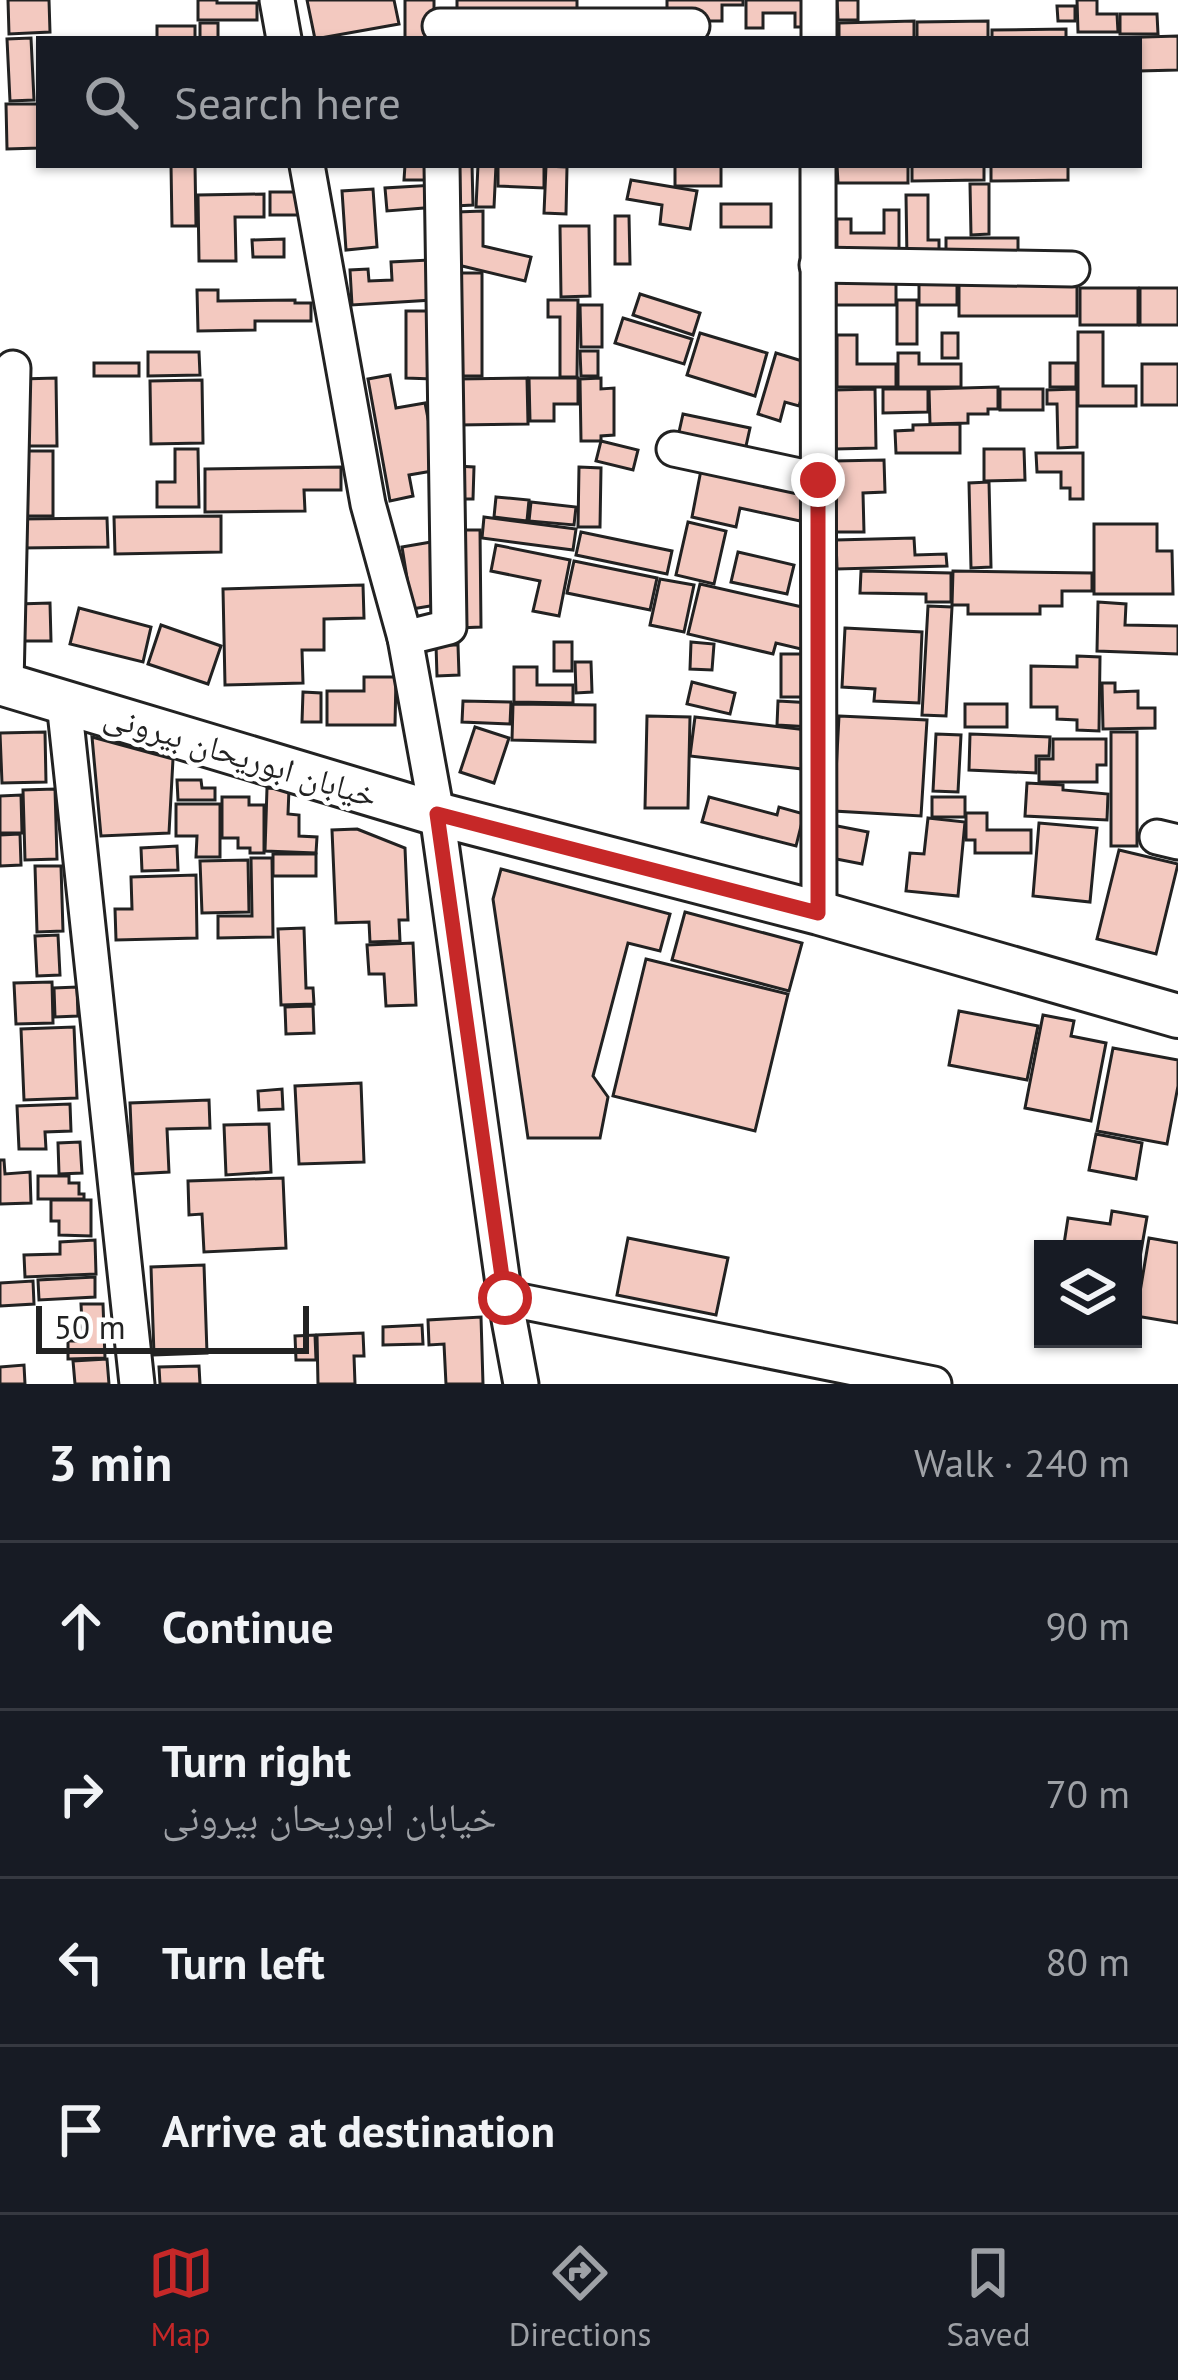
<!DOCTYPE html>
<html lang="en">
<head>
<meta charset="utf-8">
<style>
  :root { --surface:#171b24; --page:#20242c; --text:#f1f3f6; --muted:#9ea1a6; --line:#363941; --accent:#c62828 }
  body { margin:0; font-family:"PT Sans","Noto Naskh Arabic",sans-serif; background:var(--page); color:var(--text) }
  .controls { position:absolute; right:36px; bottom:36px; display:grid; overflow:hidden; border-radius:0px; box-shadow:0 3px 9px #0004 }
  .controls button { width:108px; height:108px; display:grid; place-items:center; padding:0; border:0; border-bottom:3px solid var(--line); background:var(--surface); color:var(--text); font:60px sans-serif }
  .scale { position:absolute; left:36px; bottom:30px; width:273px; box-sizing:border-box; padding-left:12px; border:6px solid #222; border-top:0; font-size:33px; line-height:42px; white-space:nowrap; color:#222; -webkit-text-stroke:9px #fff; paint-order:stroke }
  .stop { position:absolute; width:36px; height:36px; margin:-27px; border:9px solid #c62828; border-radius:50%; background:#fff }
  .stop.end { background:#c62828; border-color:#fff; box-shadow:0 3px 12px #0008 }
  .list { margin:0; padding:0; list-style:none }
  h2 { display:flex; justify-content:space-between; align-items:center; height:156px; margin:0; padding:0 48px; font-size:51px }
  h2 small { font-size:39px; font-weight:400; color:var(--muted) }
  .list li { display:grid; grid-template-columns:78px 1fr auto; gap:36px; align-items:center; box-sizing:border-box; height:168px; padding:0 48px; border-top:3px solid var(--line) }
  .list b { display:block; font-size:45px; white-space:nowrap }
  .list p { margin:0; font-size:39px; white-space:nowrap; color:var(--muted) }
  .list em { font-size:39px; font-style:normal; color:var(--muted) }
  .icon { flex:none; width:66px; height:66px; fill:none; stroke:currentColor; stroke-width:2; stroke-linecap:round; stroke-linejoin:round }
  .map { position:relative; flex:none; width:1178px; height:1384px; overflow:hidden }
  .search { position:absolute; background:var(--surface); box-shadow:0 3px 9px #0004; left:36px; right:36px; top:36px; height:132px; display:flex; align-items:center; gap:30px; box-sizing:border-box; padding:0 42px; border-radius:0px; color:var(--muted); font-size:45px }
  .sheet { height:828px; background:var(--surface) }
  nav { display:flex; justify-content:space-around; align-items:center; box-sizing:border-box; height:168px; border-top:3px solid var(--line); background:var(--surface); font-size:33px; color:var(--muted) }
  nav a { display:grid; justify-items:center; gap:6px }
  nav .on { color:var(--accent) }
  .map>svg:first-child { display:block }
</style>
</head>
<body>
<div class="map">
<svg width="1178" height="1384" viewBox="0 0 1178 1384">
  <rect width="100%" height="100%" fill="#fff"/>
  <g fill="#f3c9c0" stroke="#222" stroke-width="3">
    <path d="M8,0H49L50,32L9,34Z"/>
    <path d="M198,0H217V3H257V20H198Z"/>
    <path d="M307,0H394L399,24L315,39Z"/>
    <rect x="405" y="0" width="29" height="39"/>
    <rect x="457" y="0" width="120" height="19"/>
    <path d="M667,0H743V5H722V21H678L667,11Z"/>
    <path d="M746,0H815V27H795V13H763V28H746Z"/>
    <path d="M837,0H858V20H838Z"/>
    <path d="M1077,0H1097V14H1117L1118,32H1078Z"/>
    <path d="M1057,6H1075V21H1058Z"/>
    <path d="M1120,14H1157L1158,34H1120Z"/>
    <path d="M914,21V39H839V23Z"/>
    <path d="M988,21V39H917V22Z"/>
    <rect x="200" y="23" width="18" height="16"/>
    <rect x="157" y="26" width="38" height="13"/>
    <path d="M1066,29V39H992V30Z"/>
    <path d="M1178,36V70L1139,71L1140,81H1139V39H1077Z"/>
    <path d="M31,38L34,100L10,101L7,39Z"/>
    <path d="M6,104H39V148L7,149Z"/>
    <path d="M171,165H195L196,226H172Z"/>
    <path d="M405,165H434V180H404Z"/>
    <path d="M454,165H472L473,205L455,206Z"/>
    <path d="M478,165H496L494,207H476Z"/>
    <path d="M498,165H544V188L498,186Z"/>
    <rect x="675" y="165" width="46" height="21"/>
    <path d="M837,165H908V183H838Z"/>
    <path d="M912,165H984V180L912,181Z"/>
    <path d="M991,165H1068V180L991,181Z"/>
    <path d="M546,166L567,167L566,214L544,213Z"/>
    <path d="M631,180L697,191L690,229L660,224L662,205L627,199Z"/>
    <path d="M970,184H989V234L971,235Z"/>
    <path d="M435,185L436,207L387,211L385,188Z"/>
    <path d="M373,189L377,247L346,250L342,191Z"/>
    <rect x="270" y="192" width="30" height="23"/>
    <path d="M264,194V217H235L236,261H199L198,195Z"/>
    <path d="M906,195H928V240H939V260H907Z"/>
    <rect x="721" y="204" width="50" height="23"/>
    <path d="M884,210H899V259H837V219H851V233H884Z"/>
    <path d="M483,211V246L531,257L525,281L458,265L457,212Z"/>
    <path d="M615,216H629L630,264H615Z"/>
    <path d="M560,226H589L590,296L561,297Z"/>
    <rect x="946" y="238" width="72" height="19"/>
    <path d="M284,239V257H253L252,240Z"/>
    <path d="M429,260L432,300L352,305L350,270L368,269L369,281L392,280L391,262Z"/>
    <path d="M458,273H482V376H459Z"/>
    <rect x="836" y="278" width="60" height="27"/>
    <rect x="959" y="278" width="118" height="38"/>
    <rect x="919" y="279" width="38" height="26"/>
    <rect x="1080" y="288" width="58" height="37"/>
    <rect x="1140" y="288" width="38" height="37"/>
    <path d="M197,290H218V301L295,300V303H311V321H255V330L198,331Z"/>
    <path d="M640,294L700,313L693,335L633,315Z"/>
    <path d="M548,300H578L577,377H560V317H548Z"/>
    <rect x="897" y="300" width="20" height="44"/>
    <path d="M580,305H602V347H581Z"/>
    <path d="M406,311H434L433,379L406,378Z"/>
    <path d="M623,318L692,339L684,364L615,343Z"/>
    <path d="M1078,332H1103V386H1136V406H1078Z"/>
    <path d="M700,333L767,353L755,396L687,375Z"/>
    <rect x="942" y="333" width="16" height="25"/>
    <path d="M837,335H857V364H896V387H837Z"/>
    <path d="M580,351H598V376H581Z"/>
    <path d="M148,352H199L200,375L148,376Z"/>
    <path d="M776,353L812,364L799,406L785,402L780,421L758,414Z"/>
    <path d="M898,353H919V364H961V387H898Z"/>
    <rect x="94" y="363" width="45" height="13"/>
    <rect x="1050" y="363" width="26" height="24"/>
    <rect x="1142" y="364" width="36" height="41"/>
    <path d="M390,375L396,408L425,403L438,470L409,475L413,496L390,501L368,379Z"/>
    <path d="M56,378L57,446H22L21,379Z"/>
    <path d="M527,378L528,424L458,425L457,379Z"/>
    <path d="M529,378H578V404H554V421H530Z"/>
    <path d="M601,378V389L614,388V435L601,436V441H581L580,379Z"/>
    <path d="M202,380L203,443L151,444L150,381Z"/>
    <path d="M998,387V409H988V414H968V423L930,424L929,389Z"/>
    <path d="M875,389L876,448L836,449L835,390Z"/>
    <path d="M883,389H928V412L883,413Z"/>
    <rect x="1000" y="389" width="43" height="21"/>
    <path d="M1077,389V447L1058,448L1057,404H1047V390Z"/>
    <path d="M683,414L750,428L744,455L677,441Z"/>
    <path d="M960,424V453H896L895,431L913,430V425Z"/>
    <path d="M601,441L638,450L633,470L596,461Z"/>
    <path d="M175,449H198L199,507H157V482H175Z"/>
    <path d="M984,449H1024L1025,480L984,481Z"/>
    <rect x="18" y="451" width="35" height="65"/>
    <path d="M1036,453H1083V499H1070V488H1061V472H1037Z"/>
    <path d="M884,460L885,492L863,493L864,532H836L834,461Z"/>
    <path d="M456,466L474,467L473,499H455Z"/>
    <path d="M341,467V490H304L305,511L205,512V469Z"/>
    <path d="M579,467L601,468L600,527H578Z"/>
    <path d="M701,470L805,494L800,521L740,508L736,527L692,517Z"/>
    <path d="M989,482L991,567L971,568L969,483Z"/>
    <path d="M496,497L529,500L527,521L494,517Z"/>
    <path d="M531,502L576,507L574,525L529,521Z"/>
    <path d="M221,516V552L115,554L114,517Z"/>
    <path d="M484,517L576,529L573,550L482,538Z"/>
    <path d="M107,518L108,547L20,548V519Z"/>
    <path d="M688,522L726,531L714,584L676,575Z"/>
    <path d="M1094,524H1157V551H1172L1173,594H1094Z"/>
    <path d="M457,530H480L481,627L458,628Z"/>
    <path d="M581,532L672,551L667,574L576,555Z"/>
    <path d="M914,538L915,555L946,554L947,566L837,569L836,540Z"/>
    <path d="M431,542L442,604L412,609L402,547Z"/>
    <path d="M496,545L570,560L559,616L533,611L540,581L491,571Z"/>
    <path d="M738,552L794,565L787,594L731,582Z"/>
    <path d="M574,561L657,578L650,610L567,593Z"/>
    <path d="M861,571L951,573V602H926V594L860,593Z"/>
    <path d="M953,571L1092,573V591H1062V606H1040V614H968V605H952Z"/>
    <path d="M660,579L694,585L684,632L650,625Z"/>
    <path d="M700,584L811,609L801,649L776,643L773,654L688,634Z"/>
    <path d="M363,585L364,618L324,619V650H302L303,683L225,685L223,589Z"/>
    <path d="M1098,602L1126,604L1125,625L1178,626V654L1097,651Z"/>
    <path d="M50,603L51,641H19L18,604Z"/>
    <path d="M928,606L952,607L946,716L922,715Z"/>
    <path d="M79,608L151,627L143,662L70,644Z"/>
    <path d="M161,625L221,646L208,684L148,664Z"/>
    <path d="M845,628L922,632L919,703L874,701L875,689L842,687Z"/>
    <rect x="554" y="642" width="18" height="29"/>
    <path d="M691,642L714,644L712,670L690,669Z"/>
    <path d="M436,645H458L459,675L437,676Z"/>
    <rect x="781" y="654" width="31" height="43"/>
    <path d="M1077,656L1100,657L1099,731L1077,730V720L1057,719V707H1031V666L1077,667Z"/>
    <path d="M575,662H591L592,692L576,693Z"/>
    <path d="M514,667H537V685H573V703L514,702Z"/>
    <path d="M364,677H396L395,725H327V691H364Z"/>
    <path d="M692,682L735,693L730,714L687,704Z"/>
    <path d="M1102,683H1115V692L1138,691V708H1155V728L1103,729Z"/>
    <path d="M303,692L321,693V722H302Z"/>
    <path d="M463,701L511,702L510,724L462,722Z"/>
    <path d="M778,701L813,703L812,727L777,725Z"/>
    <path d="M513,704L595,705V742L512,740Z"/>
    <rect x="965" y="704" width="42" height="23"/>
    <path d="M647,716L690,717L688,808H645Z"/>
    <path d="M839,716L927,720L921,816L834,811Z"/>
    <path d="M695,717L807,730L802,769L690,756Z"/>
    <path d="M475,727L509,738L494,783L460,772Z"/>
    <path d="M45,732L46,782L2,783L0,733Z"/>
    <rect x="1111" y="732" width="26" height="114"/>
    <path d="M936,734L961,735L958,792L933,791Z"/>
    <path d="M970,734L1050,737L1049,756H1036V773L969,770Z"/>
    <path d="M92,737L173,759L169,833L101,836Z"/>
    <path d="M1053,739H1106V765H1097V782H1039V759H1053Z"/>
    <path d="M177,780H201L202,788H215V800H178Z"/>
    <path d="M1027,783L1063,785V790L1108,794L1107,820L1025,816Z"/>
    <path d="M267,788L289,789L288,814L299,815V836L317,837L316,853L265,851Z"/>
    <path d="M55,789L57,859L25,860L23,790Z"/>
    <path d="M21,795L22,833H0V796Z"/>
    <path d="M222,797H249V805H264V853H250V848H238V838H222Z"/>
    <path d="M709,797L777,815L779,807L804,814L796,846L702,822Z"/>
    <rect x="932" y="797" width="33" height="20"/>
    <path d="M176,804H220V857H196L197,836H176Z"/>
    <path d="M966,813H987V830H1031V853H975V840H966Z"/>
    <path d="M928,818L965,822L958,896L906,891L910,853L924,854Z"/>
    <path d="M1039,823L1097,828L1090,902L1033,896Z"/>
    <path d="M827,824L868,832L862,864L821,856Z"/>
    <path d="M357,829L405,848L408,920H399L400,941L370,942L369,922L336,923L332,830Z"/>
    <path d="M20,834L21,865L0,866V835Z"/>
    <path d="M177,846L178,870L142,871L141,848Z"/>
    <path d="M1119,850L1178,864L1156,954L1097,939Z"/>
    <rect x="273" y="854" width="43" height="22"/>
    <path d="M251,858H272L273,937L218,938V916H252Z"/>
    <path d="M248,860L249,912L202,913L200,861Z"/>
    <path d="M35,866H61L63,931L37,932Z"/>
    <path d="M501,869L670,914L660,951L628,943L593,1076L608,1097L600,1138H528L493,899Z"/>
    <path d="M196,875L197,938L116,940L115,909H132L131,877Z"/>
    <path d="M685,912L802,943L789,991L672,960Z"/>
    <path d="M304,928L306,988H313L314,1004L281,1005L278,929Z"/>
    <path d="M58,935L60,975L37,976L35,936Z"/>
    <path d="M413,943L416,1005L386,1006L384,974H369L367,945Z"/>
    <path d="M646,959L788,994L755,1131L613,1096Z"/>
    <path d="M52,982L53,1023L16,1024L14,983Z"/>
    <path d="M77,987L78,1016L55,1017L54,988Z"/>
    <path d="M313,1006L314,1033L286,1034L285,1007Z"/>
    <path d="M959,1011L1038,1026L1027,1080L949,1065Z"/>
    <path d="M1043,1015L1074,1021L1071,1036L1106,1043L1091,1121L1025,1108Z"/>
    <path d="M74,1027L77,1098L24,1100L21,1029Z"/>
    <path d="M1113,1048L1178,1060V1086L1167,1144L1097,1131Z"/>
    <path d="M361,1083L364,1162L299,1164L295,1086Z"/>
    <path d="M282,1089L283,1109L259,1110L258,1091Z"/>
    <path d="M209,1100L210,1128L167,1129L169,1172L133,1174L130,1103Z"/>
    <path d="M70,1104L71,1131L45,1132L46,1149H19L17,1106Z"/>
    <path d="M269,1124L271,1172L226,1175L224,1125Z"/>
    <path d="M1096,1134L1142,1143L1136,1179L1089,1170Z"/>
    <path d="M80,1142L82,1173L59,1174L58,1143Z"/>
    <path d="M0,1160H4L5,1174L30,1172L31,1203L0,1204Z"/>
    <path d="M38,1176H69V1183H79V1194H84V1199H38Z"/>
    <path d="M283,1178L286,1248L204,1252L202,1214L189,1215L188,1181Z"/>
    <path d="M51,1200H91V1236L59,1235V1221H51Z"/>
    <path d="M1112,1211L1147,1217L1140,1257L1133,1255V1249H1095L1064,1244L1068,1218L1110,1224Z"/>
    <path d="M628,1238L728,1258L716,1315L617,1295Z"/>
    <path d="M1149,1238L1178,1243V1323L1136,1316Z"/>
    <path d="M95,1240L96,1274L25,1277L24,1255L60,1254V1242Z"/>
    <path d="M204,1265L207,1353L154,1355L151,1267Z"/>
    <path d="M95,1277V1297L39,1300L38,1280Z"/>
    <path d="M33,1281L34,1304L0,1306V1283Z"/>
    <path d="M81,1304H103L105,1358L68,1359V1341H83Z"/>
    <path d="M481,1317L483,1384H446L444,1344L429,1345L428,1320Z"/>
    <path d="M422,1325L423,1344L383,1345V1327Z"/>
    <path d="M363,1333L364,1356H354L355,1384H318L317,1335Z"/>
    <path d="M315,1335L316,1360H296L295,1336Z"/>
    <path d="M107,1359L109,1384H75L73,1361Z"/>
    <path d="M24,1365L25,1384H0V1367Z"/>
    <path d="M199,1366L200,1384H160L159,1367Z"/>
  </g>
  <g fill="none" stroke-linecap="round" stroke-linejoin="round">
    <defs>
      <g id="minor">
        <path d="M277,0L284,39"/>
        <path d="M440,26H692"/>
        <path d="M819,39V0"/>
        <path d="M307,165L368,504L405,638L437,814L505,1298L521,1384"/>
        <path d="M818,165L819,913"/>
        <path d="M817,265L1072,269"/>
        <path d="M674,449L818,480"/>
        <path d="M405,638L449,627L442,165"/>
        <path d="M6,685L13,368"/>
        <path d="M64,702L137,1384"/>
        <path d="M1157,837L1178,842"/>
        <path d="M505,1298L934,1384"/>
      </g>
      <path id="tertiary" d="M0,683L437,814L819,913L1178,1016"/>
    </defs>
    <use href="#minor" stroke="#222" stroke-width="39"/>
    <use href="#tertiary" stroke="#222" stroke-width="48"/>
    <use href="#minor" stroke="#fff" stroke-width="33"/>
    <use href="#tertiary" stroke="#fff" stroke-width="42"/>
  </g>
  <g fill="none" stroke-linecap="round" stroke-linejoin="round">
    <path stroke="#c62828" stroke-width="15" d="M505,1298L437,814L818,913V480"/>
  </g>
  <g text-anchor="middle" stroke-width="9" stroke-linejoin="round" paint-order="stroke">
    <g font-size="33" fill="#222" stroke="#fff">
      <text transform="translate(241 755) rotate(17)" y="12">خیابان ابوریحان بیرونی</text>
    </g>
  </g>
</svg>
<div class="controls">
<button><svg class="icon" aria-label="layers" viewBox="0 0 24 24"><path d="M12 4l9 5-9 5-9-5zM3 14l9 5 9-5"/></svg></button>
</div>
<div class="scale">50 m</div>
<div class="stop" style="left:505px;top:1298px"></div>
<div class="stop end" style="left:818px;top:480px"></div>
<div class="search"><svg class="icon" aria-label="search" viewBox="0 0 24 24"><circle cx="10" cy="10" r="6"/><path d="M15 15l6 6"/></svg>Search here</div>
</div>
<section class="sheet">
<h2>3 min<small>Walk · 240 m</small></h2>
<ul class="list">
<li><svg class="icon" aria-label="ahead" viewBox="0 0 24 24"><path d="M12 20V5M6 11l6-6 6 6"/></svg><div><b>Continue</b></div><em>90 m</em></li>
<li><svg class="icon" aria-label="right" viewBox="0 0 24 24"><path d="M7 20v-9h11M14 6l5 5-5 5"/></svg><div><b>Turn right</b><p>خیابان ابوریحان بیرونی</p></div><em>70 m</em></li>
<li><svg class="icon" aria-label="left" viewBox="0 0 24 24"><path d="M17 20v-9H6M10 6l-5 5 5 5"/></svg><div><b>Turn left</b></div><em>80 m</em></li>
<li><svg class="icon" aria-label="arrive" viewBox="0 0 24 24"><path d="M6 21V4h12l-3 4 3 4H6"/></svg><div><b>Arrive at destination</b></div></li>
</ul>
</section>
<nav>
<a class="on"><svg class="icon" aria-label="map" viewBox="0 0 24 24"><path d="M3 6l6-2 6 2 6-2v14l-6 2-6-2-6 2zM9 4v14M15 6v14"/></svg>Map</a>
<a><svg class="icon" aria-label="directions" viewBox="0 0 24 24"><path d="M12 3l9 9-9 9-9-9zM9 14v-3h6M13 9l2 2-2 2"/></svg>Directions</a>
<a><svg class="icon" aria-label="saved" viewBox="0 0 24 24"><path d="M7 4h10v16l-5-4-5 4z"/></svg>Saved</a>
</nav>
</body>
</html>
